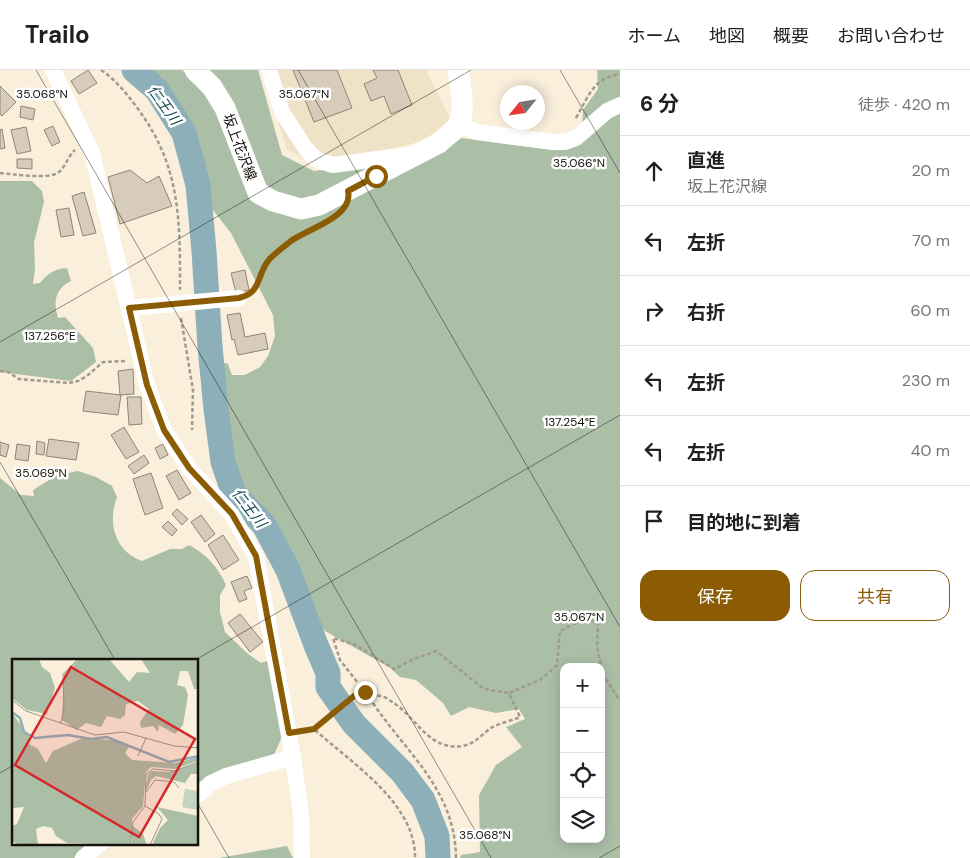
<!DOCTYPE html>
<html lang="ja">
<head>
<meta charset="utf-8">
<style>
  :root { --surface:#fff; --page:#f6f6f6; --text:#202124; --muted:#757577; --line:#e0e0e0; --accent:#8b5c03 }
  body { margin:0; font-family:"DM Sans","Noto Sans JP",sans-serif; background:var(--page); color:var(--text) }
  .controls { position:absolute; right:15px; bottom:15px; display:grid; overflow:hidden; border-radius:10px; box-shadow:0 2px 12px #0003 }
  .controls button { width:45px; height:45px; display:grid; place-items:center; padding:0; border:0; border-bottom:1px solid var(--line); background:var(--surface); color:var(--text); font:25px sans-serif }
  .compass { position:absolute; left:500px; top:15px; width:45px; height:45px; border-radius:50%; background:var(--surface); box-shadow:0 2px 12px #0003; rotate:240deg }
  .stop { position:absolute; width:15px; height:15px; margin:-11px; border:4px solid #8b5c03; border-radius:50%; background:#fff }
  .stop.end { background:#8b5c03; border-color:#fff; box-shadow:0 1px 5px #0008 }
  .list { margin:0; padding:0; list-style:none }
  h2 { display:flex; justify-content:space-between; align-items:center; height:65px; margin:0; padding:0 20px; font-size:21px }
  h2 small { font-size:16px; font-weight:400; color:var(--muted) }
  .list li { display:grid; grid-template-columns:32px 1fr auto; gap:15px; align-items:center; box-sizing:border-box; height:70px; padding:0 20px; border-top:1px solid var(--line) }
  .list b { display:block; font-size:19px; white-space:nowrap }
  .list p { margin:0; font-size:16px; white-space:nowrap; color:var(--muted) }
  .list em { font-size:16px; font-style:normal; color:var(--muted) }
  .actions { display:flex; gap:10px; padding:15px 20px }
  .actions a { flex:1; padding:11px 0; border:1px solid var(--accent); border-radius:15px; text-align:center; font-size:18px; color:var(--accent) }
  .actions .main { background:var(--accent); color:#fff }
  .icon { flex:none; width:28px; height:28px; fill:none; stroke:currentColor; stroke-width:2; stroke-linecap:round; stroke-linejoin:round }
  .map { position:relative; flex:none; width:620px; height:788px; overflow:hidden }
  header { display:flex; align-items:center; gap:30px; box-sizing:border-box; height:70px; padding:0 25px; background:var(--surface); border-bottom:1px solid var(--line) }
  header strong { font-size:24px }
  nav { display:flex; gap:28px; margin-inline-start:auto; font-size:18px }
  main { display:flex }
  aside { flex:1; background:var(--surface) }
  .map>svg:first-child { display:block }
</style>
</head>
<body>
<header>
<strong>Trailo</strong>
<nav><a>ホーム</a><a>地図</a><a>概要</a><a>お問い合わせ</a></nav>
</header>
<main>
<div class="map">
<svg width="620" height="788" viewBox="0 0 620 788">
  <rect width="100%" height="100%" fill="#f9efdb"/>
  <path fill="#efe2c7" d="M262,0H426L450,48L433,69L318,95L287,80Z"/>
  <g fill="#abbfa7" fill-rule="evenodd">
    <path d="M147,0H182L198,13L221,44L251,126L290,146L438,81L462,68L555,80L620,38V788H460L461,785L480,782L479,725L496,695L522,677L506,657L525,649L519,639L496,643L469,637L451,646L443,633L416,610L400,607L389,597L325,561L305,537L290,495L266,446L242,421L230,390L219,309L221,292L228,294L232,305H245L260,297L268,286L275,266L273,245L231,163L205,130L199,88L188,62L168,25ZM564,597H601V769H564Z"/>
    <path d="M202,0H258L282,85L314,101L393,92L327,124L298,130L271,120L261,108Z"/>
    <path d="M597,0H620V30L582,57L583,40L598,19Z"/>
    <path d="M0,111H32L42,121L44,132L34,173L35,199L33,214L40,213C48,203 55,199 67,198L71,211C55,219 53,232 58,248L65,247L93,278L96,292L71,311L0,302Z"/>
    <path d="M78,401L96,407L112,416L117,427C107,453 115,481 142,491L170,479H182L189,475C206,484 218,497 226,515L220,525V542L225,562L248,584L261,593L279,587L283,664L274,685L198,719V590H14V774H92L74,788H0V408L21,425L34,426L33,420L57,405Z"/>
    <path d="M287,776L293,788H219Z"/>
  </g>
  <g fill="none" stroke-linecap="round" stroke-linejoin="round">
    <path stroke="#8cafb9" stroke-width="25" d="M134,0L157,20L184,63L198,115L204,181L210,277L216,339L223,392L234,424L264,455L288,500L316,575L328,603V617L354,654L402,702L423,730L437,766L438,788"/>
  </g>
  <g fill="#d6ccb9" stroke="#8e8573">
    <path d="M88,0L97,13L79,24L71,11Z"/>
    <path d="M293,0H337L352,38L314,52Z"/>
    <path d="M373,0H398L412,35L391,44L384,26L371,31L364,14L377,8Z"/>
    <path d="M0,16L16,32L2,46L0,44Z"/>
    <path d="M21,36L35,39L33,50L20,47Z"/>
    <path d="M53,56L60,72L52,76L44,60Z"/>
    <path d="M26,57L31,81L17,84L11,60Z"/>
    <path d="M2,59L5,78L0,79V60Z"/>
    <path d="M17,89H32V99L17,98Z"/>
    <path d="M130,100L147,113L159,106L172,136L120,154L108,107Z"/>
    <path d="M84,122L96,163L83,166L72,126Z"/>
    <path d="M69,138L74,165L61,167L56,140Z"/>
    <path d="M245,200L249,220L236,223L231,203Z"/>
    <path d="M240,243L245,267L265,263L268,279L238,285L234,269L232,270L227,245Z"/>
    <path d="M133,299L134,324L120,325L118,301Z"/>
    <path d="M86,321L121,325L118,345L83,341Z"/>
    <path d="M127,327H141L142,354L129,355Z"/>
    <path d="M124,357L139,382L126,389L111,365Z"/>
    <path d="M49,369L79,373L76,390L46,386Z"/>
    <path d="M37,371L45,373L44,385L36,384Z"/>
    <path d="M0,372L9,375L6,387L0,385Z"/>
    <path d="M17,374L30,376L28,391L15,389Z"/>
    <path d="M163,374L168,385L160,389L155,378Z"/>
    <path d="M144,385L149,393L134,404L128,396Z"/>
    <path d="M177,400L191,423L179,430L166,406Z"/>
    <path d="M151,403L163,438L145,445L133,409Z"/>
    <path d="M177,439L188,449L182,455L172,444Z"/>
    <path d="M201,445L215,464L205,472L191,452Z"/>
    <path d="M168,451L177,460L172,466L162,457Z"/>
    <path d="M223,465L239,490L223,500L208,475Z"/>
    <path d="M247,506L252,518L244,521L247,529L239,532L231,512Z"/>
    <path d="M240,544L263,572L250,582L228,553Z"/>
  </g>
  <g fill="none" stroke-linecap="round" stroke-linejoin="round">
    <g stroke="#a29a8b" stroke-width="2.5" stroke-dasharray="4 2.5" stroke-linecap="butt">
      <path d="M101,0C116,10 127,24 138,39C181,97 180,151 180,220"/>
      <path d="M576,48C588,27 594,7 620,4"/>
      <path d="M0,103C12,104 50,110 59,102C66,96 68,86 75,80"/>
      <path d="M252,223L255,220L267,191L271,187L292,170L326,152"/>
      <path d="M181,248L193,320L192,360"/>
      <path d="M0,301L8,302L19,309L69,313L78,311L87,306L103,292L127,291"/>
      <path d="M365,622L340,590L333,568L354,574L394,599L414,589L436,581L484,619L509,623"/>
      <path d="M314,659L359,623L365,622L369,627"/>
      <path d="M303,661L314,659C351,693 416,733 415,788"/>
      <path d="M456,788C455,717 404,682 369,627C372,627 378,625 381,626C385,626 390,631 394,633C417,649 430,681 462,676C475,674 481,665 491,658C499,653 511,651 520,647L509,623L540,610L557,595L560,561L586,548L598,554L597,577L603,605L620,631"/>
    </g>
    <g stroke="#fff" stroke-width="16">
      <path d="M53,0L92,83L147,315L164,360L189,398L232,445L256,487L293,687L301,744L302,788"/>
      <path d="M269,0L282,42L306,79L317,90L333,95L407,85"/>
      <path d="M459,55L477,62L553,72H565L576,68L607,41L620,35"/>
      <path d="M129,238L239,228"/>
      <path d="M198,725L211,713L226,706L293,687"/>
      <path d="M83,788L100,774"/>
    </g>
    <path stroke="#fff" stroke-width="21" d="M195,0L212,17L225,38L258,123L273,131L301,139L319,135L439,73C445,67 453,62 457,56C467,44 460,14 458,0"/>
  </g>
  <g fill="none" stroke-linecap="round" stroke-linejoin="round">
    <path stroke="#8b5c03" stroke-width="6" d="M365,622L354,626L314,659L289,663L256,486L232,444L189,398L164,360L147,315L129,238L239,228C262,222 256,207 268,191C271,186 286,175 291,171C307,159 354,147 348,121L376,106"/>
  </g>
  <path fill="none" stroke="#16120c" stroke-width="1" stroke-opacity="0.45" d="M36,0L491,788M298,0L620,557M560,0L620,103M0,272L471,0M0,392L115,590M195,590L620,345M0,703L14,695M198,734L229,788M599,788L620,776"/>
  <g text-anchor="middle" stroke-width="5" stroke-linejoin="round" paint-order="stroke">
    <g font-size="14" fill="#16120c" stroke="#fff">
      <text transform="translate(240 77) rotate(69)" y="5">坂上花沢線</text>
    </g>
    <g font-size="15" font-style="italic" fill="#144853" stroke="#fff">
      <text transform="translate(164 35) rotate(54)" y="5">仁王川</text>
      <text transform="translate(249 438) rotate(52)" y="5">仁王川</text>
    </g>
  </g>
  <g transform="translate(12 589)">
    <rect width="186" height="186" fill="#f9efdb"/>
    <path d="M173,130L186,132V151L170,148Z" fill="#c2d5be"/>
    <path d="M0,0H27L30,8L38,14L43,29L35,55L15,51L1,40ZM67,0H97L117,23L125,13L138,14L129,0H186V30H182L176,12H168L165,26L173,28L176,36L171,66L163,75L147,66L146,73L141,67L129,69L128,63L137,50L126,42L114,45L113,56L108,60L95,57L89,68L74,64L65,71L50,61L52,15ZM0,54L17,77V85L26,90L34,104L41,92L71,79L101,81L115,87L117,88L113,94L120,101L164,104L186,98V102L163,110L139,108L134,113L131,147L120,160L121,173L117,186L55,184L44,177L40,169L31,167L24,170L26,186H7L0,182V167L5,165L12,148L0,149ZM186,104V115H179L173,124L144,117L139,121L133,134L136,115L140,112L157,113ZM145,148L186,157V186H140L148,169L156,161ZM121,167L131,175L135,186H119Z" fill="#abbfa7"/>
    <path fill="none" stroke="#8cafb9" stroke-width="2.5" d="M0,53L8,59L12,73L23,79L56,76L79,80L95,78L157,103L187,97"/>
    <path fill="none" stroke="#9e9788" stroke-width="1" d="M0,41L14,52L83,76L112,73L162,87L187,89M49,64L52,48L51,15L66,0M126,97L134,79M134,133L143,121L162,123L167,129M118,186L121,163L133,147M138,186L150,160L147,155L133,147L134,115L141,110L162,112L187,103"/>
    <path fill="#d62828" fill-opacity="0.15" stroke="#d62828" stroke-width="2.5" d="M59,8L183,80L127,178L3,106Z"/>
    <rect width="186" height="186" fill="none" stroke="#16120c" stroke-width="2.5"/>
  </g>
  <g font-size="12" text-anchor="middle" fill="#16120c" stroke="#fff" stroke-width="5" stroke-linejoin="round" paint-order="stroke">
    <text x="42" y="28">35.068°N</text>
    <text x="304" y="28">35.067°N</text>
    <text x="579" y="97">35.066°N</text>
    <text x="50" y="270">137.256°E</text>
    <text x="570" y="356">137.254°E</text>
    <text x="41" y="407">35.069°N</text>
    <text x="579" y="551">35.067°N</text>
    <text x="485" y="769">35.068°N</text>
  </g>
</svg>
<div class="controls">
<button>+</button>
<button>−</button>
<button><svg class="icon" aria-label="locate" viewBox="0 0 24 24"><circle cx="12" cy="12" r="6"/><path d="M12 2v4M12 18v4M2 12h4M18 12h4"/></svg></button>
<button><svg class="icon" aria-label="layers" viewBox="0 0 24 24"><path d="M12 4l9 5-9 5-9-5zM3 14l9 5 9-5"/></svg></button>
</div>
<svg class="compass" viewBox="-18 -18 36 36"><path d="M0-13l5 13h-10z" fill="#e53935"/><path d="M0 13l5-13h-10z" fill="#757577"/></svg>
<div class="stop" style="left:376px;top:106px"></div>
<div class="stop end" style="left:365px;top:622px"></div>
</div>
<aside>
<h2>6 分<small>徒歩 · 420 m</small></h2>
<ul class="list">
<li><svg class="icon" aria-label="ahead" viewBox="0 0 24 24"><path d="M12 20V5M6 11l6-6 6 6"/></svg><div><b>直進</b><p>坂上花沢線</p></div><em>20 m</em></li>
<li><svg class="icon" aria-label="left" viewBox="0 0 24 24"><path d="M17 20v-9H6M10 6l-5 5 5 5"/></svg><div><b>左折</b></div><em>70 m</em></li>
<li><svg class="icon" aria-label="right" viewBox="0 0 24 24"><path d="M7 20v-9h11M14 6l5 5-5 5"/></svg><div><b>右折</b></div><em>60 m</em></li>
<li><svg class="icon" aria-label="left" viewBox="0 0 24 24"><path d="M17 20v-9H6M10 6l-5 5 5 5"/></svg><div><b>左折</b></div><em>230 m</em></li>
<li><svg class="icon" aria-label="left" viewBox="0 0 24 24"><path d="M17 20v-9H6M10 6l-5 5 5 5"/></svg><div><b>左折</b></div><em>40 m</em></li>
<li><svg class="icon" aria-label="arrive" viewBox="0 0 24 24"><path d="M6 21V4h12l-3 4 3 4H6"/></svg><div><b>目的地に到着</b></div></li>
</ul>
<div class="actions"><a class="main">保存</a><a>共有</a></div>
</aside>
</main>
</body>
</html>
